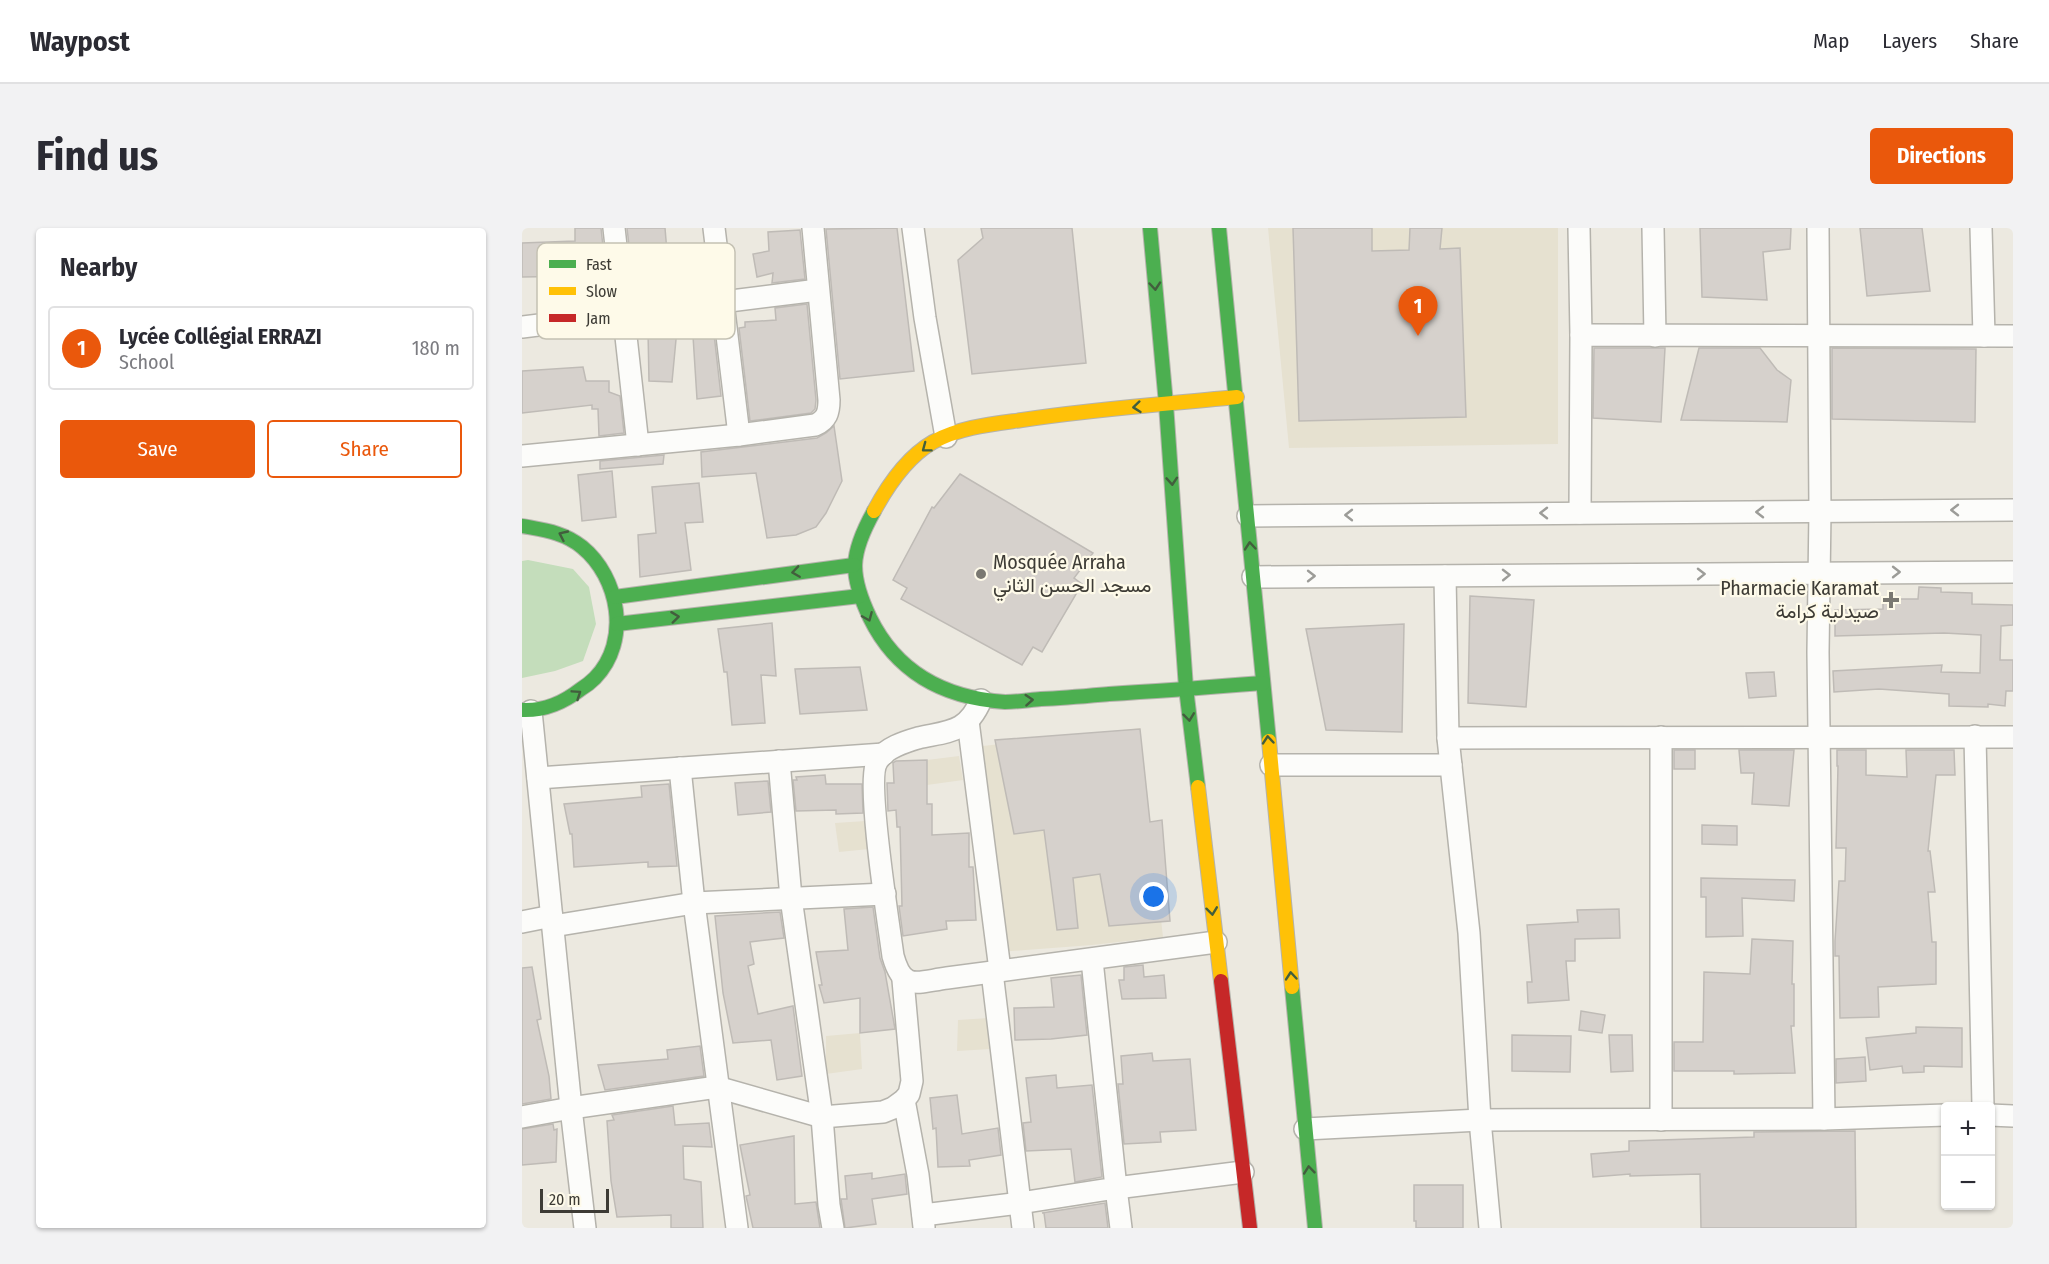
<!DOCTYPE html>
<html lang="en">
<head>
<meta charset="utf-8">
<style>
  :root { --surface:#fff; --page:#f2f2f3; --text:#2b2b33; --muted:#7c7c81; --line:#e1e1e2; --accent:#ea580c }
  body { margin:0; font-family:"Fira Sans Condensed",Vazirmatn,sans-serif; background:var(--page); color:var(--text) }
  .controls { position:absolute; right:18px; bottom:18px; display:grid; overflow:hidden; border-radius:6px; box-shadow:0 2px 4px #0004 }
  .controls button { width:54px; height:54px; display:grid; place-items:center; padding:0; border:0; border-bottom:2px solid var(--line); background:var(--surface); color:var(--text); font:30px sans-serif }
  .scale { position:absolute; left:18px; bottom:15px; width:69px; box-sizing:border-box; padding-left:6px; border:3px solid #3d3b35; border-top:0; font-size:16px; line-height:21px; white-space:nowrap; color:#3d3b35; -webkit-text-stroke:4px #fefae9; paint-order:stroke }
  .you { position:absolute; left:632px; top:669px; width:21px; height:21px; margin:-15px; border:4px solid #fff; border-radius:50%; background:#1a73e8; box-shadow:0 0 0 9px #1a73e833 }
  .badge { display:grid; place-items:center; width:39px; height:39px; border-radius:50%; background:var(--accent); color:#fff; font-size:20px; font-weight:700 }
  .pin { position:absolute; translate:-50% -50px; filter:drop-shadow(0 2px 3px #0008) }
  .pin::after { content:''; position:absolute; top:32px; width:21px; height:18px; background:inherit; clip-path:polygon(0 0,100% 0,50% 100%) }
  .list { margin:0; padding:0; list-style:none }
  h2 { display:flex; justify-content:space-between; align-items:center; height:78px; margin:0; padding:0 24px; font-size:26px }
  h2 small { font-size:20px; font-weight:400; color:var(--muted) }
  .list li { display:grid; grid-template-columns:39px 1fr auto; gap:18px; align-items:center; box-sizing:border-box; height:84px; margin:0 12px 12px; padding:0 12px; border:2px solid var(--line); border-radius:6px }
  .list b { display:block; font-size:22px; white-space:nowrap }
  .list p { margin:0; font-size:20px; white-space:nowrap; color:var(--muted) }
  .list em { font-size:20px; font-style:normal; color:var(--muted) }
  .actions { display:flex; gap:12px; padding:18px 24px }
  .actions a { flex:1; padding:14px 0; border:2px solid var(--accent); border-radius:6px; text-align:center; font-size:21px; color:var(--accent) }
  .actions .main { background:var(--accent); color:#fff }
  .map { position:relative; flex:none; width:1491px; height:1000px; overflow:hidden; border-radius:6px }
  header { display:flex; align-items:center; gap:36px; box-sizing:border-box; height:84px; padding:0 30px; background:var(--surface); border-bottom:2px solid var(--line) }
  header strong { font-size:28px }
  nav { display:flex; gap:33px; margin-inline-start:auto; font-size:21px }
  .intro { display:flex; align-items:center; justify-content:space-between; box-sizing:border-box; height:144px; padding:0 36px }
  h1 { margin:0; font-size:42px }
  .button { padding:15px 27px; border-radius:6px; background:var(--accent); color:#fff; font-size:21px; font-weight:700 }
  main { display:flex; gap:36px; padding:0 36px }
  aside { flex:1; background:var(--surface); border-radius:6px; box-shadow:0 2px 4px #0004 }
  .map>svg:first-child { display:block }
</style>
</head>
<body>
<header>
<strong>Waypost</strong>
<nav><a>Map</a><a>Layers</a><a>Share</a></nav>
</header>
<div class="intro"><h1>Find us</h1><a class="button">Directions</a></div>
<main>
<aside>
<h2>Nearby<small></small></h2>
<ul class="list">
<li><span class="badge">1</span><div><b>Lycée Collégial ERRAZI</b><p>School</p></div><em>180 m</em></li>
</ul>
<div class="actions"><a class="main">Save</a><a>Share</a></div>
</aside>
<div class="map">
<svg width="1491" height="1000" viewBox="0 0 1491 1000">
  <rect width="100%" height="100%" fill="#ece9e0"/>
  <g fill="#e6e1d0">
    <path d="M746,0H1036V216L767,220Z"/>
    <path d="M618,500L641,709L570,717L476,724L452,519Z"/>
    <path d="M437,528L441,552L405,557V532Z"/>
    <path d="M344,593L347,621L317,624L313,595Z"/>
    <path d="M467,790L469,821L435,823L436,792Z"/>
    <path d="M338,805L340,841L304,846V808Z"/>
  </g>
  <path fill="#c4ddbb" d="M6,332L51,341L67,359L74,396L61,433L33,443L0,450V333Z"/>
  <g fill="#d6d1cc" stroke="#bfbbb6" stroke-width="1.5">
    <path d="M53,0H79L87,75L61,79L59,48L0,49V15L53,13Z"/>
    <path d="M105,0H143L145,24L108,26Z"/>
    <path d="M375,0L392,143L318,151L304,1Z"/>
    <path d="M459,0H550L564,135L450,146L436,32L461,10Z"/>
    <path d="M771,0H850V23L887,22L888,0H920L918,21L938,20L944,189L777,193Z"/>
    <path d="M1178,0H1269L1268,21L1241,24L1245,72L1180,69Z"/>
    <path d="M1338,0H1400L1408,63L1345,68Z"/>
    <path d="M278,2L283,51L250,55L251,45L235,49L231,26L247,23L246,4Z"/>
    <path d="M285,76L294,172L293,181L289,185L228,193L217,100L223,99V94L254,92L253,80Z"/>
    <path d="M155,101L150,154L127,153L126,103Z"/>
    <path d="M192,106L199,168L175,171L171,108Z"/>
    <path d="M1072,120H1143L1139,194L1071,190Z"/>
    <path d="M1177,120H1238L1255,142L1269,152L1265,194L1159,192Z"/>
    <path d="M1310,120L1454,121L1453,194L1310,191Z"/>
    <path d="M61,139L64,153H87V164L98,168L102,205L77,208L76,181H70V177L0,185V143Z"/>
    <path d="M312,198L320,253L304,285L294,299L274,307L245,310L234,245L180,249L179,224L295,210L304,205Z"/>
    <path d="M142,227L141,236L78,241V233Z"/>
    <path d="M90,243L94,289L60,293L56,247Z"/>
    <path d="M438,246L571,325L552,350L560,356L520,424L511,419L500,437L379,371L385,360L371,352L410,279L412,280Z"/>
    <path d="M177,255L181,294L163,295L169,342L118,349L116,307L134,305L130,259Z"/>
    <path d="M1397,359L1419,360V364L1450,365V376L1491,377V397L1479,398L1478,432H1491V463H1484L1483,478L1466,476V479L1427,478V466L1357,461L1312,464L1311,443L1420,437L1419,444L1458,445L1459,407L1422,405L1313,408V382L1361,381V371H1396Z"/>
    <path d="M948,368L1012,372L1004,479L946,475Z"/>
    <path d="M250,395L254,448L239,447L243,495L210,497L205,444H202L196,401Z"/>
    <path d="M882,396L880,504L804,502L784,401Z"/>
    <path d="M338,439L345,482L278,486L273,441Z"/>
    <path d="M1252,444L1254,468L1227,470L1224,445Z"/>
    <path d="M618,501L628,594L640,592L648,693L587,698L578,646L551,650L556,700L535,702L522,602L492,606L473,512Z"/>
    <rect x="1152" y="522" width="21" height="19"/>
    <path d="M1217,522H1272L1267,578L1230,576L1232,545H1219Z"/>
    <path d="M1315,522H1344V547L1385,549L1384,522H1432L1433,547H1414L1406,623H1408L1413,664H1406L1410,714H1414V756L1356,759L1357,789L1318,790L1317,728H1313V713L1317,653H1323L1324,620H1314L1316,538H1315Z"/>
    <path d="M405,532V576H410V607L447,605V639H451L454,692L424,693L425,701L381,708L377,678H380L378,599H375L374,582L366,583L365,555H372L371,535L374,533Z"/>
    <path d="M303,547L304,556H340L341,585L314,586V582L274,583L271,552H275L274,549Z"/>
    <path d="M246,553L249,584L216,587L213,555Z"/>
    <path d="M147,556L155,638L126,639V634L52,639L50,606H48L42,576L120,569L119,558Z"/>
    <path d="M1180,597L1215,598V617L1180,616Z"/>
    <path d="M1179,650L1273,652L1272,673L1220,670L1221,708L1184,709V669H1179Z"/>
    <path d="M351,679L358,730L363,744L373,801L338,805V770L302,775L297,757H300L294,724L326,722L322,681Z"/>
    <path d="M1097,681L1098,710L1053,711V733H1044L1047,772L1006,775L1005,754H1010L1005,697L1056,694L1055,682Z"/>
    <path d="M258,684L262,710L228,714L232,736L226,738L236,786L271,778L280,848L255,852L249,812L211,815L201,765L193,688Z"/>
    <path d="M1230,711L1271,713L1270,756H1272V798H1269L1273,845L1212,846V843H1152V814H1181L1182,744L1228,746Z"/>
    <path d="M621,737L622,749L642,747L644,770L600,771L597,752H602V739Z"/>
    <path d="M10,739L19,791L15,792L27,848L29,871L0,876V740Z"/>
    <path d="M559,747L565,807L529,811L493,812L492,780L532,779L529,750Z"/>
    <path d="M1059,783L1083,787L1080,805L1057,802Z"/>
    <path d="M1394,799L1440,800V839L1402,838V844L1381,845L1380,838L1348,842L1344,810L1394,805Z"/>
    <path d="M990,807L1049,808L1048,844L990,843Z"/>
    <path d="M1087,807H1110L1111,843L1089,844Z"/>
    <path d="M178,818L182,848L83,862L76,837L146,831L145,822Z"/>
    <path d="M630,825L631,833L668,831L674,902L638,904L639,914L602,916L596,856H601L599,828Z"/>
    <path d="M1343,829L1344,853L1314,855V831Z"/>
    <path d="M534,847L535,860L570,857L580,949L553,954L549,921L504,923L501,895L509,894L504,850Z"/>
    <path d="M435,867L440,906L476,900L479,927L447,932L448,938L416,939L414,900L411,901L408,870Z"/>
    <path d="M151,878L153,897L187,895L190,919L161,918L162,951L179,954L181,1000H149V987L95,989L89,953L85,893L92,892L90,887Z"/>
    <path d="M31,896L32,902L35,901L34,934L0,937V901Z"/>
    <path d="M1333,903L1334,1000H1179L1178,946L1108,948V946L1071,949L1069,926L1107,923V913L1232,909V904Z"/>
    <path d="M272,908L273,976L294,974L298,1000H231L224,968L228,967L218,917Z"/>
    <path d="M350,945V951L383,946L385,966L350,971L354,996L323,1000L319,971H325L323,948Z"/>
    <path d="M892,957H941V1000H894V993H892Z"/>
    <path d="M583,975L586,1000H524L522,985H520Z"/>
  </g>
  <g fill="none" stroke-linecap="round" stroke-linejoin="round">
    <defs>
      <g id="street">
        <path d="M92,0L116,217"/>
        <path d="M192,0L217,207"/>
        <path d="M391,0L403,90L424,209"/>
        <path d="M1057,0L1059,107"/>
        <path d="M1131,0L1133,108"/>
        <path d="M1296,0L1298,283L1296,424L1302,891"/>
        <path d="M1459,0L1462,108"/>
        <path d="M0,99L296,62"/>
        <path d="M0,228L217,207L293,197C305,192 307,184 307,172L291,0"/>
        <path d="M1058,285L1059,107L1491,108"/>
        <path d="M726,288L1491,282"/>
        <path d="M923,348L926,510L947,705L958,892L968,1000"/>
        <path d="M731,349L1491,344"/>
        <path d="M459,472C445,505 427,503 396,510C382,514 364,520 356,532C343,549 367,698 371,728C381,764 395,754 425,750L694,714"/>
        <path d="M9,483L49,880L63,1000"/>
        <path d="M446,493L478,742"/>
        <path d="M1453,508L1461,878"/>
        <path d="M926,510L1491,509"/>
        <path d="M257,533L269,670L300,889L307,977L311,1000"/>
        <path d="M749,537H929"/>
        <path d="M158,540L172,675L215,1000"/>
        <path d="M16,550L362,526"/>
        <path d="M0,694L30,688"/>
        <path d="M31,698L172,675L363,666"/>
        <path d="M470,744L501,1000"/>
        <path d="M382,872L396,947L402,999"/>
        <path d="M1468,887L1491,888"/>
        <path d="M0,889L49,880L195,859L300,889L361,884L371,880L382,872L387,866L390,853L381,752"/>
        <path d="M1139,892V509"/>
        <path d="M783,901L958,892L1302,891L1424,887"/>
        <path d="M401,987L498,975L594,960L570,732"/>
        <path d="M599,1000L594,960L721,944"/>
      </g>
      <g id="fast">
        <path d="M628,0L644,176L664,460L676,559"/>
        <path d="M697,0L747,513"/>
        <path d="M352,283C328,326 327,346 348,390C375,445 423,470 483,474C495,474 507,472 519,471C542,470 564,468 587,466C638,463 690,459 741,455"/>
        <path d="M0,298C21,302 42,304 60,319C97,349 109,413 73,450C69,454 64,458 59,461C41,475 23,483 0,482"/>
        <path d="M93,369L332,337"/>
        <path d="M95,396L338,368"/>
        <path d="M770,759L793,1000"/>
      </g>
      <g id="slow">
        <path d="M352,283C366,257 385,229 411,214C438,199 471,196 500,192C571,181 643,176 715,169"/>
        <path d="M747,513L770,759"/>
        <path d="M676,559L699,753"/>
      </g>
      <path id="jam" d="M699,753L728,1000"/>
    </defs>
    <use href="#street" stroke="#b5b3ac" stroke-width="24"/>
    <use href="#fast" stroke="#b5b3ac" stroke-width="16"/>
    <use href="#slow" stroke="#b5b3ac" stroke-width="16"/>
    <use href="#jam" stroke="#b5b3ac" stroke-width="16"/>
    <use href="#street" stroke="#fcfcfa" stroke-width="21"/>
    <use href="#fast" stroke="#4caf50" stroke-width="14"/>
    <use href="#slow" stroke="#ffc107" stroke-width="14"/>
    <use href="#jam" stroke="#c62828" stroke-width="14"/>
  </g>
  <defs><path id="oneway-chevron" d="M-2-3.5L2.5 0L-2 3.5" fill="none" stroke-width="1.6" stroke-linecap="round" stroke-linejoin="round" transform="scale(1.5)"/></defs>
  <g stroke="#425e3d">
    <use href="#oneway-chevron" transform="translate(633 58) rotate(85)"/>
    <use href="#oneway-chevron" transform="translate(615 179) rotate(174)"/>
    <use href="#oneway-chevron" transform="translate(404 220) rotate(143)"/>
    <use href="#oneway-chevron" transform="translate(650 253) rotate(86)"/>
    <use href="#oneway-chevron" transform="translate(41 307) rotate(-155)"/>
    <use href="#oneway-chevron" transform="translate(728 318) rotate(-95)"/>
    <use href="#oneway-chevron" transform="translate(274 344) rotate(172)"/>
    <use href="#oneway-chevron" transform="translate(153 389) rotate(-7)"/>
    <use href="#oneway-chevron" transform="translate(346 389) rotate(67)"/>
    <use href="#oneway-chevron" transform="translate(55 466) rotate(-34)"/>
    <use href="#oneway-chevron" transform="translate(507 472) rotate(-4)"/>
    <use href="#oneway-chevron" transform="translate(667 489) rotate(83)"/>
    <use href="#oneway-chevron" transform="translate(746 512) rotate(-95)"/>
    <use href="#oneway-chevron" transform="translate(690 683) rotate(83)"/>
    <use href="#oneway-chevron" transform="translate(769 748) rotate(-95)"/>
    <use href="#oneway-chevron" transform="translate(787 942) rotate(-96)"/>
  </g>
  <g stroke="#9c9c98">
    <use href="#oneway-chevron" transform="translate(1433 282) rotate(180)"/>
    <use href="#oneway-chevron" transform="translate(1238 284) rotate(180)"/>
    <use href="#oneway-chevron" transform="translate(1022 285) rotate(180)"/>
    <use href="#oneway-chevron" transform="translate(827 287) rotate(180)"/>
    <use href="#oneway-chevron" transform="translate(1374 344)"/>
    <use href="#oneway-chevron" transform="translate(1179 346) rotate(-1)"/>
    <use href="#oneway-chevron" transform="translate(984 347) rotate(-1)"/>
    <use href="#oneway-chevron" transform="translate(789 348)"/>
  </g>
  <g fill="#7a7871" stroke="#fefae9" stroke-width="2">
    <circle cx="459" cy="346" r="6"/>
    <path d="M1366 363h6v6h6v6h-6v6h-6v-6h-6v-6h6z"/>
  </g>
  <g text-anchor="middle" stroke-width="4.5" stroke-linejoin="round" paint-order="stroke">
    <g font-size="20" fill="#3d3b35" stroke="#fefae9" text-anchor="start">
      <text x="471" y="341">Mosquée Arraha<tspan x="471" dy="23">مسجد الحسن الثاني</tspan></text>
      <text x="1357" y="367" text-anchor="end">Pharmacie Karamat<tspan x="1357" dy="23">صيدلية كرامة</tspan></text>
    </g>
  </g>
  <rect x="15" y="15" width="198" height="96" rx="9" fill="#fefae9" stroke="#c4c1b3" stroke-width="1.5"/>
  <rect x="27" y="32" width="27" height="8" fill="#4caf50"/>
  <rect x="27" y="59" width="27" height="8" fill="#ffc107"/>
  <rect x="27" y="86" width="27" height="8" fill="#c62828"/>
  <g font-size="16" fill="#3d3b35">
    <text x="64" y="42">Fast</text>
    <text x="64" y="69">Slow</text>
    <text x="64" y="96">Jam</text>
  </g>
</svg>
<div class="controls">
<button>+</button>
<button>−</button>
</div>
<div class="scale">20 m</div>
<div class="you"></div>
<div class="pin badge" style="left:896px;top:108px">1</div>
</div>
</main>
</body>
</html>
